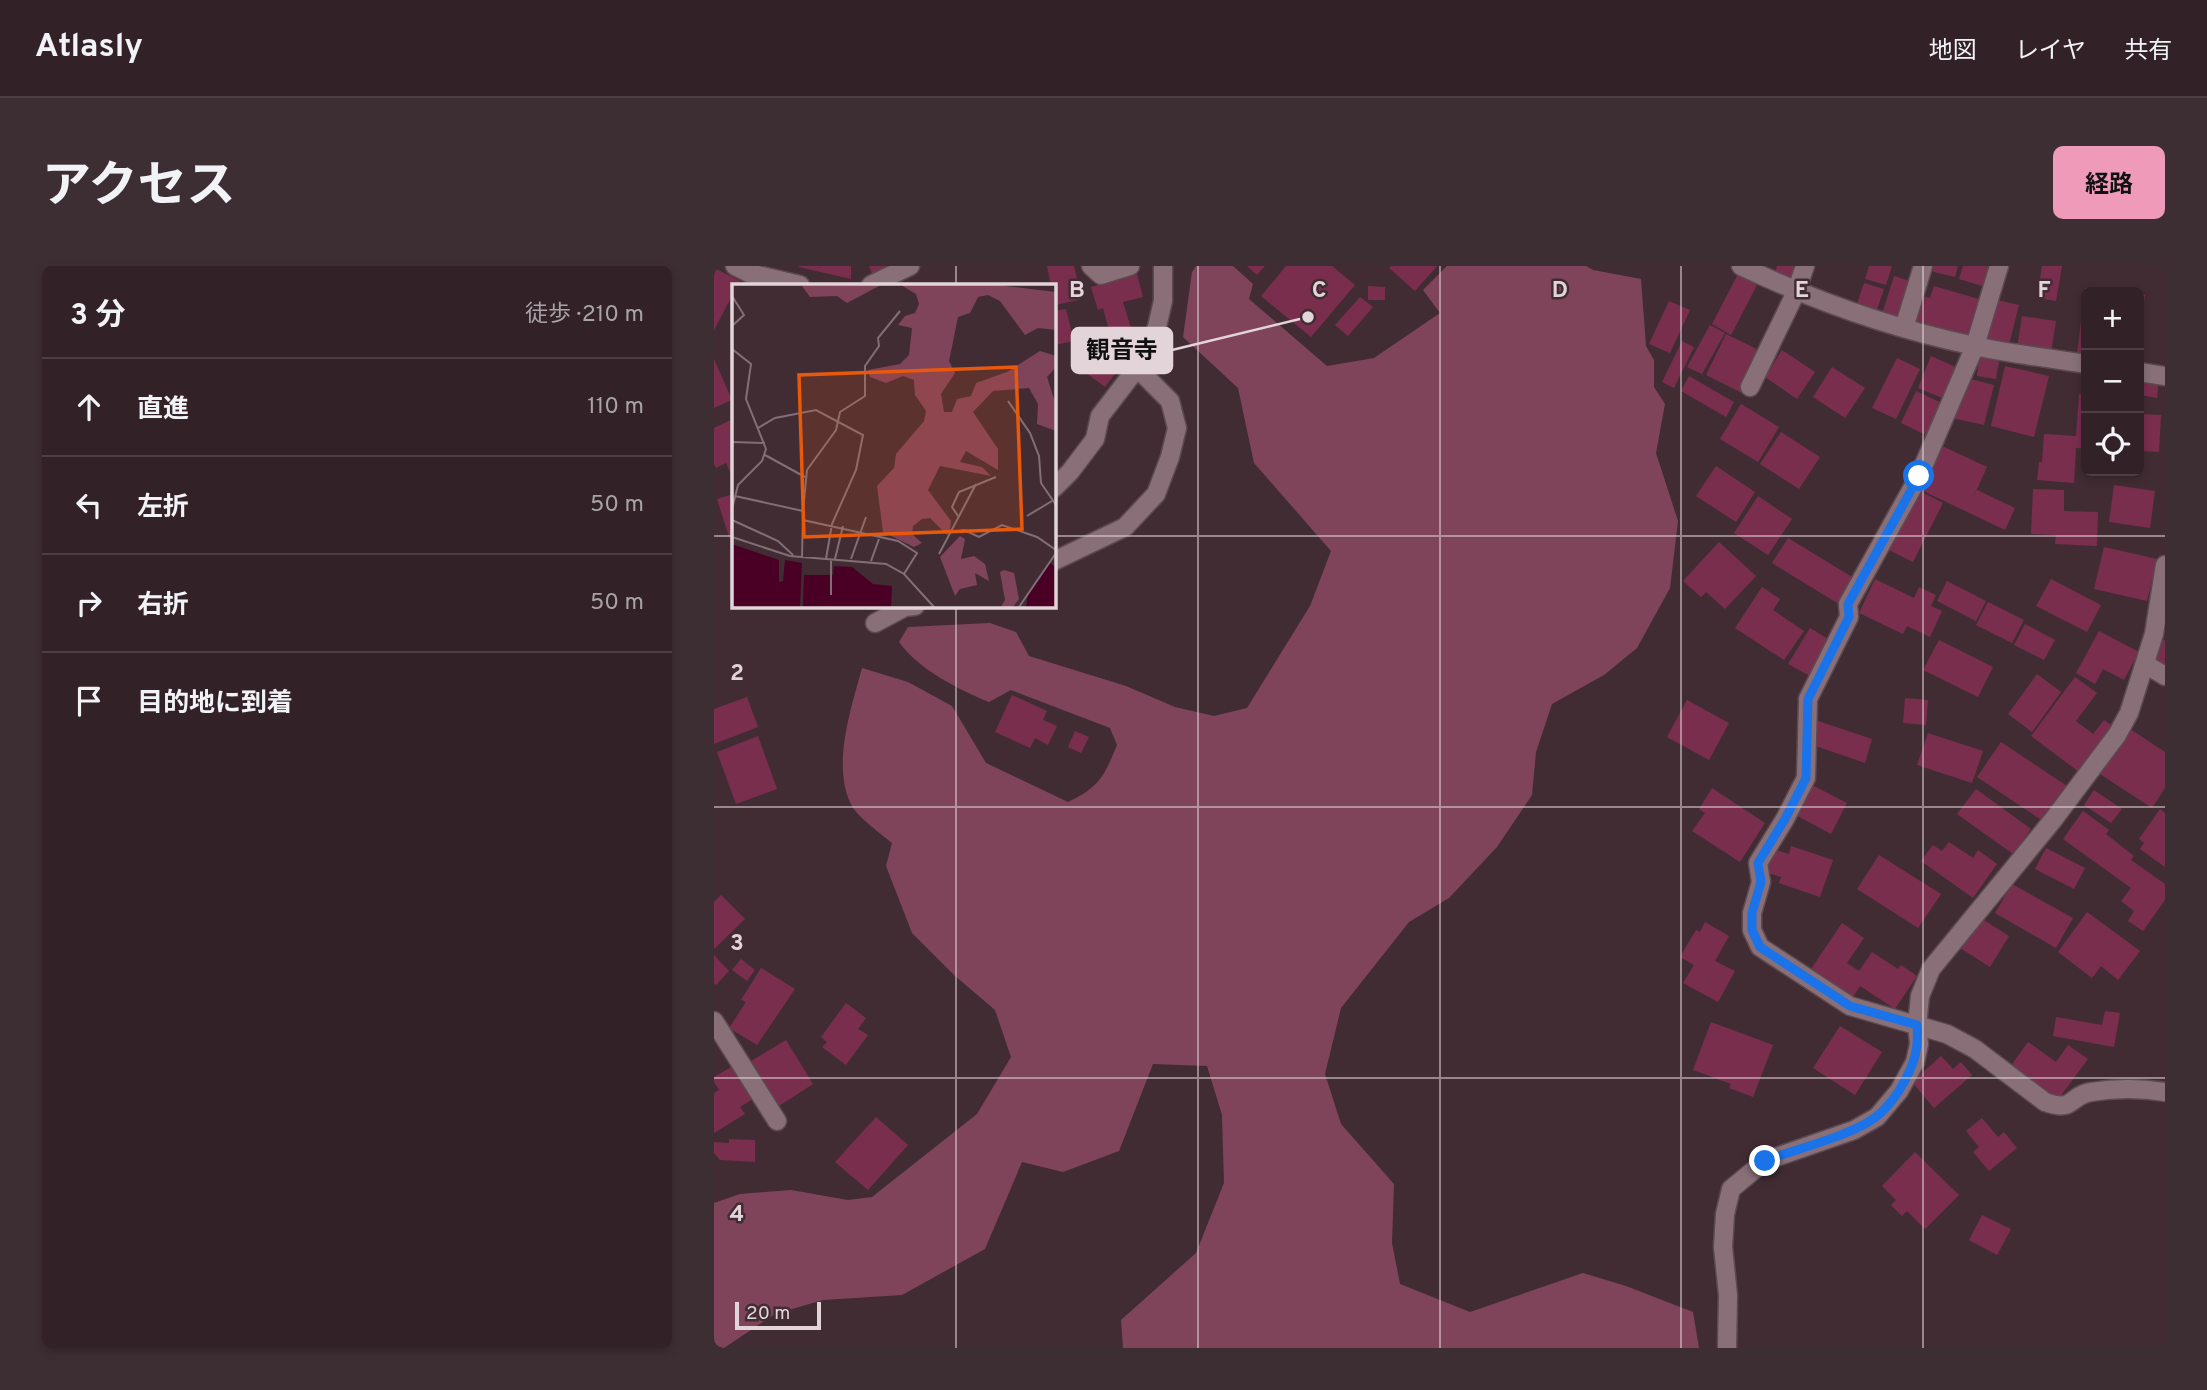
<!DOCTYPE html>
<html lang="ja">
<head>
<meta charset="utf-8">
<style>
  :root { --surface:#322127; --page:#3d2e33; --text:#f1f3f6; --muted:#a8a3a7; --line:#4d3e44; --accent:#ef9ab8 }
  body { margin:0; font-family:Overpass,"Noto Sans JP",sans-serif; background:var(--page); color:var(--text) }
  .controls { position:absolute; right:21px; top:21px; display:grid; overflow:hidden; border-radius:10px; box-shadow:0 4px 10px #0003 }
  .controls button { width:63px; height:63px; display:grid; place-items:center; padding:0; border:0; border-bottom:2px solid var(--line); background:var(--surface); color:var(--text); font:35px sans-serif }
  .scale { position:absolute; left:21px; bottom:18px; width:86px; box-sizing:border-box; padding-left:7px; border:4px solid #e2d4d8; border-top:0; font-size:19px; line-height:24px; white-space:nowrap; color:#e2d4d8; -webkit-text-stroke:5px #422c34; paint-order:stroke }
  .stop { position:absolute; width:21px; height:21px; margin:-16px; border:5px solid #1a73e8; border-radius:50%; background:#fff }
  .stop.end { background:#1a73e8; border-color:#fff; box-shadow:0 2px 7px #0008 }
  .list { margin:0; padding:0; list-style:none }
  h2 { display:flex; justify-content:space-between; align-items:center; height:91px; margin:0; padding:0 28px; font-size:30px }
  h2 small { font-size:23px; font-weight:400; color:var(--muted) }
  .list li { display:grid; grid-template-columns:46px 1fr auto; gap:21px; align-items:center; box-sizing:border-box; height:98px; padding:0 28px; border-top:2px solid var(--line) }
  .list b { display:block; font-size:26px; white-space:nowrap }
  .list em { font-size:23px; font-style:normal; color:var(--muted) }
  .icon { flex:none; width:38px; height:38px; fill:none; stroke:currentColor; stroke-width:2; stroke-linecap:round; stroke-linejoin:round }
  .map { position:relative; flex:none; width:1451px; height:1082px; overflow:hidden; border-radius:10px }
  header { display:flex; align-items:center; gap:42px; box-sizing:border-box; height:98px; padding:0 35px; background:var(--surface); border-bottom:2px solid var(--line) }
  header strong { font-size:33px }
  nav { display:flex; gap:38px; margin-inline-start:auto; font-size:24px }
  .intro { display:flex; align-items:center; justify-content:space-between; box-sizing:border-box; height:168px; padding:0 42px }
  h1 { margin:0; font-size:49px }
  .button { padding:18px 32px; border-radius:10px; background:var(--accent); color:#111; font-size:24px; font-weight:700 }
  main { display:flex; gap:42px; padding:0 42px }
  aside { flex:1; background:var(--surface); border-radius:10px; box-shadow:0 4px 10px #0003 }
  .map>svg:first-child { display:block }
</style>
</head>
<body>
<header>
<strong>Atlasly</strong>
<nav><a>地図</a><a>レイヤ</a><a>共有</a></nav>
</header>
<div class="intro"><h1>アクセス</h1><a class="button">経路</a></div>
<main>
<aside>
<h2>3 分<small>徒歩 · 210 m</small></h2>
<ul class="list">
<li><svg class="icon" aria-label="ahead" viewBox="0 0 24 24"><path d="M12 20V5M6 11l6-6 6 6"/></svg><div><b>直進</b></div><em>110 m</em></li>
<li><svg class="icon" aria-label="left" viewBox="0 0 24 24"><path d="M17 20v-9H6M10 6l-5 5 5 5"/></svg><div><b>左折</b></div><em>50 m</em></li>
<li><svg class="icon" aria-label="right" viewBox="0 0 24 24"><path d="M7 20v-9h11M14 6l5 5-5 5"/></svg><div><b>右折</b></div><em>50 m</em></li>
<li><svg class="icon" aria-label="arrive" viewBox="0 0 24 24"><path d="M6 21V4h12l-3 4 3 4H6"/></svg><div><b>目的地に到着</b></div></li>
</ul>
</aside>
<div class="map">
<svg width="1451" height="1082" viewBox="0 0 1451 1082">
  <rect width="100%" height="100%" fill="#422c34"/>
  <path fill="#7f445a" d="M482,0H519L539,18L535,33L613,100L660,92L726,47L709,24L733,0H872L879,4L927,13L932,80L940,94V121L951,138L942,187L964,255L956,322L923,382L890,409L838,438L822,486L818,529L783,581L735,632L695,656L627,742L611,808L627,858L680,918L678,977L686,1018L756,1046L869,1007L912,1020L979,1046L985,1082H409L407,1054L482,987L510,917L508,849L493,800L439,798L405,885L349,906L308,896L271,983L188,1029L109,1034L61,1048L10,1082H0V937L26,928L77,924L134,934L158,931L263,848L297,791L281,744L240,709L198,667L172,600L178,577C167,568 144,551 138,540C117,501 137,443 148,402L194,416L238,440L272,497L354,536C386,521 390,510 403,479L396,462L297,424L275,436C245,424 204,403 185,376L194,361L276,357L302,366L315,390L412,420L461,441L500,450L533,442L596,340L617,285L540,197L524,122L469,71L478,6Z"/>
  <g fill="#7a2e4e">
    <path d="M85,0H137V13L85,1Z"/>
    <path d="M157,0H184L160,11L155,1Z"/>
    <path d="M333,0H360L368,33L342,39L340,19H337Z"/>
    <path d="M533,0H551L543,9Z"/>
    <path d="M572,0H618L641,19L597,71L547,30Z"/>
    <path d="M677,0H723L701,25L675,2Z"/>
    <path d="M1063,0H1085L1078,17L1060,9Z"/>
    <path d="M1155,0H1178L1172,19L1151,13Z"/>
    <path d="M1217,0H1244L1241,11L1216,5Z"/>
    <path d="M1249,0H1277L1272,21L1245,13Z"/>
    <path d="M1328,0H1348L1342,35L1323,32Z"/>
    <path d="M0,2L26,15L24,19H19V28L0,64Z"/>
    <path d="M423,8L429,31L409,36L417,62L396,68L389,42L384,44L377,21Z"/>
    <path d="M1024,8L1043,19L1017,69L998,58Z"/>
    <path d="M1180,10L1199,16L1187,54L1168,48Z"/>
    <path d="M1150,17L1170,23L1163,44L1143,38Z"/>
    <path d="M654,20L671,21V34H654Z"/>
    <path d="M1220,20L1268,34L1256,72L1199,59L1208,30L1216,32Z"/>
    <path d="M1371,22L1395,25L1372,26V89L1363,88Z"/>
    <path d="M1425,28L1431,29L1426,65H1425Z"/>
    <path d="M646,31L659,41L634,70L621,59Z"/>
    <path d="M1279,33L1305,39L1295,79L1270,73Z"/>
    <path d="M955,35L976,44L956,87L935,78Z"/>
    <path d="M352,43L360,75L340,79V45Z"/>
    <path d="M1308,50L1342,55L1337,87L1303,82Z"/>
    <path d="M996,59L1011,67L988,108L973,101Z"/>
    <path d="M1012,68L1049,86L1028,127L992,109Z"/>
    <path d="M968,75L980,81L960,122L948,116Z"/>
    <path d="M381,76L409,97L391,121L363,100Z"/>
    <path d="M1068,84L1101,106L1083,133L1051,111Z"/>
    <path d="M1266,86L1286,89L1282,113L1263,110Z"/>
    <path d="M1217,90L1246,103L1233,134L1204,122Z"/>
    <path d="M1183,92L1206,103L1182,153L1158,142Z"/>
    <path d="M0,93L18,134L0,142Z"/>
    <path d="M1291,100L1335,110L1320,171L1277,160Z"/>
    <path d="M1118,101L1151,122L1131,152L1099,131Z"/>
    <path d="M1425,109L1445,112L1443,132L1425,129Z"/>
    <path d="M975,110L1020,136L1012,151L967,125Z"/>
    <path d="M1248,111L1280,119L1270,159L1238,152Z"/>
    <path d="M1202,125L1232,139L1216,171L1187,157Z"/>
    <path d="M1365,128H1372V183L1362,182L1360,217L1323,214L1325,196H1328L1330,168L1362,170Z"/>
    <path d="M1027,138L1065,161L1044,196L1006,173Z"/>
    <path d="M1425,148L1447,149L1445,186L1425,185Z"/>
    <path d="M19,153V206L17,208L12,197L2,202L0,198V162Z"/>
    <path d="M1067,166L1106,191L1085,223L1046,198Z"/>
    <path d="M1226,179L1273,201L1258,234L1263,224L1301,242L1291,264L1205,223Z"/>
    <path d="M1002,200L1041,226L1022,256L982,230Z"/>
    <path d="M1400,219L1441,225L1436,262L1395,256Z"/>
    <path d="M1202,223L1229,237L1199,296L1171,282Z"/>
    <path d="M1319,223L1350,224V245L1384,246L1383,280L1341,278L1342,269L1317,268Z"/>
    <path d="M19,228V276L17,277L3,233Z"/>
    <path d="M1044,230L1078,253L1054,289L1020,267Z"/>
    <path d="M1074,272L1143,314L1128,340L1058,297Z"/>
    <path d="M1005,276L1042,310L1011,343L992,326L987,331L969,315Z"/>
    <path d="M1390,281L1443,293L1433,335L1380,323Z"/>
    <path d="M1161,313L1200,332L1205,321L1222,329L1217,340L1228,345L1216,371L1193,360L1189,368L1145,347Z"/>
    <path d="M1337,313L1387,339L1373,366L1322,340Z"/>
    <path d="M1233,315L1272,335L1262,355L1223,335Z"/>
    <path d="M1048,321L1066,333L1059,344L1090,365L1070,394L1021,362Z"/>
    <path d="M1274,336L1310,354L1298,377L1262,359Z"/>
    <path d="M1311,358L1341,374L1330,394L1300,379Z"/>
    <path d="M1096,362L1119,376L1098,411L1074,398Z"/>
    <path d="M1385,365L1425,386L1410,414L1389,403L1381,418L1362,407Z"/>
    <path d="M1448,373L1451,374V402L1436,394Z"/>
    <path d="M1225,374L1279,401L1264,431L1209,404Z"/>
    <path d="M1323,408L1347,426L1318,466L1294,448Z"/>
    <path d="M1361,411L1383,427L1362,455L1379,468L1390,454L1399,460L1365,506L1317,470Z"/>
    <path d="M298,429L333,445L329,454L343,460L334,479L321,472L316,482L281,466Z"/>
    <path d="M33,431L44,461L0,478V443Z"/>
    <path d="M1191,432L1214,434L1212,459L1189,457Z"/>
    <path d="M973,434L1015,457L995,494L953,471Z"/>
    <path d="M1104,455L1158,473L1151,497L1096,478Z"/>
    <path d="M1413,461L1451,486V522L1438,542L1383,506Z"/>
    <path d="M361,465L375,471L367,487L354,481Z"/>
    <path d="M1214,467L1269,485L1258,517L1203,499Z"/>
    <path d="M44,470L63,523L22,538L3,486Z"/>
    <path d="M1287,476L1353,520L1329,555L1263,511Z"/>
    <path d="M1096,518L1133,537L1117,568L1080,548Z"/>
    <path d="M998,522L1051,557L1026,596L978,565L991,547L985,543Z"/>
    <path d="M1262,523L1317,563L1299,588L1243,548Z"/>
    <path d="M1380,524L1408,543L1397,557L1370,539Z"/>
    <path d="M1446,543L1451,547V601L1426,583L1430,577L1425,573Z"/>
    <path d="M1369,545L1395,564L1392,568L1420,590L1417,594L1451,618V634L1429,665L1414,655L1420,645L1407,635L1417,622L1349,573Z"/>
    <path d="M1235,576L1259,592L1264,584L1283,598L1259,632L1207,595L1219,579L1228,585Z"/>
    <path d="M1077,580L1119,594L1106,631L1065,617L1067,611L1051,606L1059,583L1075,588Z"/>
    <path d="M1332,582L1371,602L1360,623L1321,603Z"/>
    <path d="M1165,589L1227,628L1204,662L1143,623Z"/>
    <path d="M1298,618L1359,652L1342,682L1281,647Z"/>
    <path d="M7,629L31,653L0,683V636Z"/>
    <path d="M1373,646L1426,685L1404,714L1387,700L1378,712L1344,686Z"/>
    <path d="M1265,651L1295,670L1276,701L1246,682Z"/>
    <path d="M991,656L1015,670L1001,695L1021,705L1004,736L969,717L980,699L966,691L982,664L986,666Z"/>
    <path d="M1128,657L1150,672L1133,697L1145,705L1158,686L1184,703L1187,699L1203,710L1181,743L1146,720L1137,734L1095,706Z"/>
    <path d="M0,689L15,705L2,719L0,717Z"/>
    <path d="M27,693L41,704L33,715L18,704Z"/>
    <path d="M47,702L81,723L43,779L15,762L32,736L27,734Z"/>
    <path d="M132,737L152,752L144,763L154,769L132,799L108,781L113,776L107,771Z"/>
    <path d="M1391,745L1406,747L1400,781L1339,770L1342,751L1388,759Z"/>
    <path d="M997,756L1059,779L1039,831L1015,822L1017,818L979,804Z"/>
    <path d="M1126,760L1168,786L1141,829L1099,802Z"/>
    <path d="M72,774L99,818L65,840L37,795Z"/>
    <path d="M1314,776L1342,796L1354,779L1374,793L1343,835L1296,801Z"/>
    <path d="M1227,790L1239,803L1247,796L1258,809L1220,842L1198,816Z"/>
    <path d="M19,800L39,833L26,841L31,848L0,867V827L5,824L0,816V811Z"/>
    <path d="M162,851L194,879L154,924L121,896Z"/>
    <path d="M1268,852L1284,871L1290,866L1303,882L1275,905L1259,886L1265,881L1252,865Z"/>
    <path d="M15,873L41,874V896L6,894L0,887V876L15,877Z"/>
    <path d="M1201,886L1245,929L1211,963L1193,945L1188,950L1177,939L1182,934L1168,920Z"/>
    <path d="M1268,949L1297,963L1283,989L1255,974Z"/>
  </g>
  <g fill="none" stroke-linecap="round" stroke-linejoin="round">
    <defs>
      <g id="street">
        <path d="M21,0L35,7L86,19"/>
        <path d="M377,0L387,9L416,0"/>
        <path d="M1027,0C1101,35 1180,63 1261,80C1297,88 1335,92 1372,98"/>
        <path d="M1285,0L1261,80L1205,210L1134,338L1135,351L1094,433L1092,512L1071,553L1044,597L1047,616L1038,647V664L1046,681L1136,740L1233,768L1261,783L1331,836C1361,847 1355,829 1377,826C1402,822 1426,822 1451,826"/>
        <path d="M157,19L196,0"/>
        <path d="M1190,62L1209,0"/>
        <path d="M1425,106L1451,110"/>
        <path d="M1036,121L1082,26L1091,0"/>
        <path d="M340,222L356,206L381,173L386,150L423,102L442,65L449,35V0"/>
        <path d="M340,295L411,261L442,228L456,191L463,162L456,135L423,102"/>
        <path d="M161,357L191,341L201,340"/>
        <path d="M1431,398L1451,410"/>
        <path d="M0,755L63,855"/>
        <path d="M1013,1082L1014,1029L1009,981L1011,948L1017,923L1051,895L1140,864L1163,851L1185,825L1201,796L1205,778L1203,759L1206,730L1217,703L1339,554L1403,469L1415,447L1440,368L1451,299"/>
      </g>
    </defs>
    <use href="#street" stroke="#5c4a50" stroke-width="21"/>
    <use href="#street" stroke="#897078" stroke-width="18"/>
  </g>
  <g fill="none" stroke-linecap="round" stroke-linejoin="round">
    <path stroke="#1a73e8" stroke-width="9" d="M1051,895C1081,883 1140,869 1163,850C1173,842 1184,828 1190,816C1201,796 1205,781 1203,759L1136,740L1046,681L1038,664V647L1047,616L1044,597L1071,553L1092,512L1094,433L1135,351L1134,338L1205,210"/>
  </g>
  <path fill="none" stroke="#e2d4d8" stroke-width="2" stroke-opacity="0.55" d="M242,0V19M484,0V1082M726,0V1082M967,0V1082M1209,0V1082M0,270H19M340,270H1451M242,340V1082M0,541H1451M0,812H1451"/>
  <g transform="translate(18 18)">
    <rect width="324" height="324" fill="#422c34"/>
    <path d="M149,1L115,19L105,12L78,13L70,2ZM169,1H265L324,8V46L306,44L293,51L268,17L256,11L246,13L238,29L226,33L217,77L223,89L209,110L212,128H220L225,115L239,112L244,99L275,88L308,67L324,72V83L315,93L324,121V147L305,140L306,120L297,104L261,107L241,128L266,165V186L234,167L228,178L250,183L259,192L208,182L196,206L219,237L218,247L215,251L198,234L190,235L181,242L180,250L190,259L182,263L151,248L145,202L162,184L164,170L192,137L194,127L183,111L182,96L171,92L154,99L138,93L136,86L168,80L177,71L180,44L166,41L173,32L183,29L187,20L184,10ZM228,252L233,255L229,275L242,272L253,280L257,297L243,289L245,301L228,305L223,312L208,273ZM272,286L282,289L287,315L281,323H269L273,316L268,288Z" fill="#7f445a"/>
    <path d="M0,260L47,276V298L51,297L53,276L70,279L68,323H0ZM318,279L324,283V323H294L296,311ZM102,282L120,283L141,300L160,302L159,323H71L72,291H101Z" fill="#4a0025"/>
    <path fill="none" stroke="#826f76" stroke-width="2" d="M0,12L12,31L0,42M0,65L19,80L14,115L34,165L30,177L6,201L0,225M276,117L298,149L307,172L309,199L324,221M26,144L43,134L84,126L131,151L124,186L100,240L94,275M0,158L33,159M33,171L73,193M3,212L71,227L70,274M71,227L75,186L104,146L108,128L133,112V82L147,62L146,54L168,27M226,232L220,223L227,208L264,193M295,232L320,217M0,236L46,257L61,271M71,236L166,257L185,269L172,290M223,248L232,246L247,253L270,241L305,253L324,266M0,253L58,272L154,280L172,290L202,323M207,270L244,200M99,275V311M103,275L111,242M119,275L134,233M139,277L147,255M287,323L324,269"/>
    <path fill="#e8590c" fill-opacity="0.15" stroke="#e8590c" stroke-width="3.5" d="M284,83L290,245L72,253L67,91Z"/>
    <rect width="324" height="324" fill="none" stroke="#e2d4d8" stroke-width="3.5"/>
  </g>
  <g font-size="23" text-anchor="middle" font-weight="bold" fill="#e2d4d8" stroke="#422c34" stroke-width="5" stroke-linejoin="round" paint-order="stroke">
    <text x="363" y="31">B</text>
    <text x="605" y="31">C</text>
    <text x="846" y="31">D</text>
    <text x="1088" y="31">E</text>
    <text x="1330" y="31">F</text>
    <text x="23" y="414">2</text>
    <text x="23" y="684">3</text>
    <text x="23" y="955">4</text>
  </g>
  <path fill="none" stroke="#e2d4d8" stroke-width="2.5" d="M594 51L458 84"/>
  <circle fill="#e2d4d8" stroke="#422c34" stroke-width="2.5" cx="594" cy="51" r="7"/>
  <rect fill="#e2d4d8" stroke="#e2d4d8" stroke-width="2.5" x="358" y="62" width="100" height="45" rx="7"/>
  <g font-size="24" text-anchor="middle" font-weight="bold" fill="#111">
    <text x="408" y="92">観音寺</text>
  </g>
</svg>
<div class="controls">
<button>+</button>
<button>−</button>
<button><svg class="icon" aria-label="locate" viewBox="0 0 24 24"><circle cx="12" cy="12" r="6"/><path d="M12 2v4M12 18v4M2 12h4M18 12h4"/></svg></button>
</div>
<div class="scale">20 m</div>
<div class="stop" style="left:1205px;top:210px"></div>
<div class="stop end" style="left:1051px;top:895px"></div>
</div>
</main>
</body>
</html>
